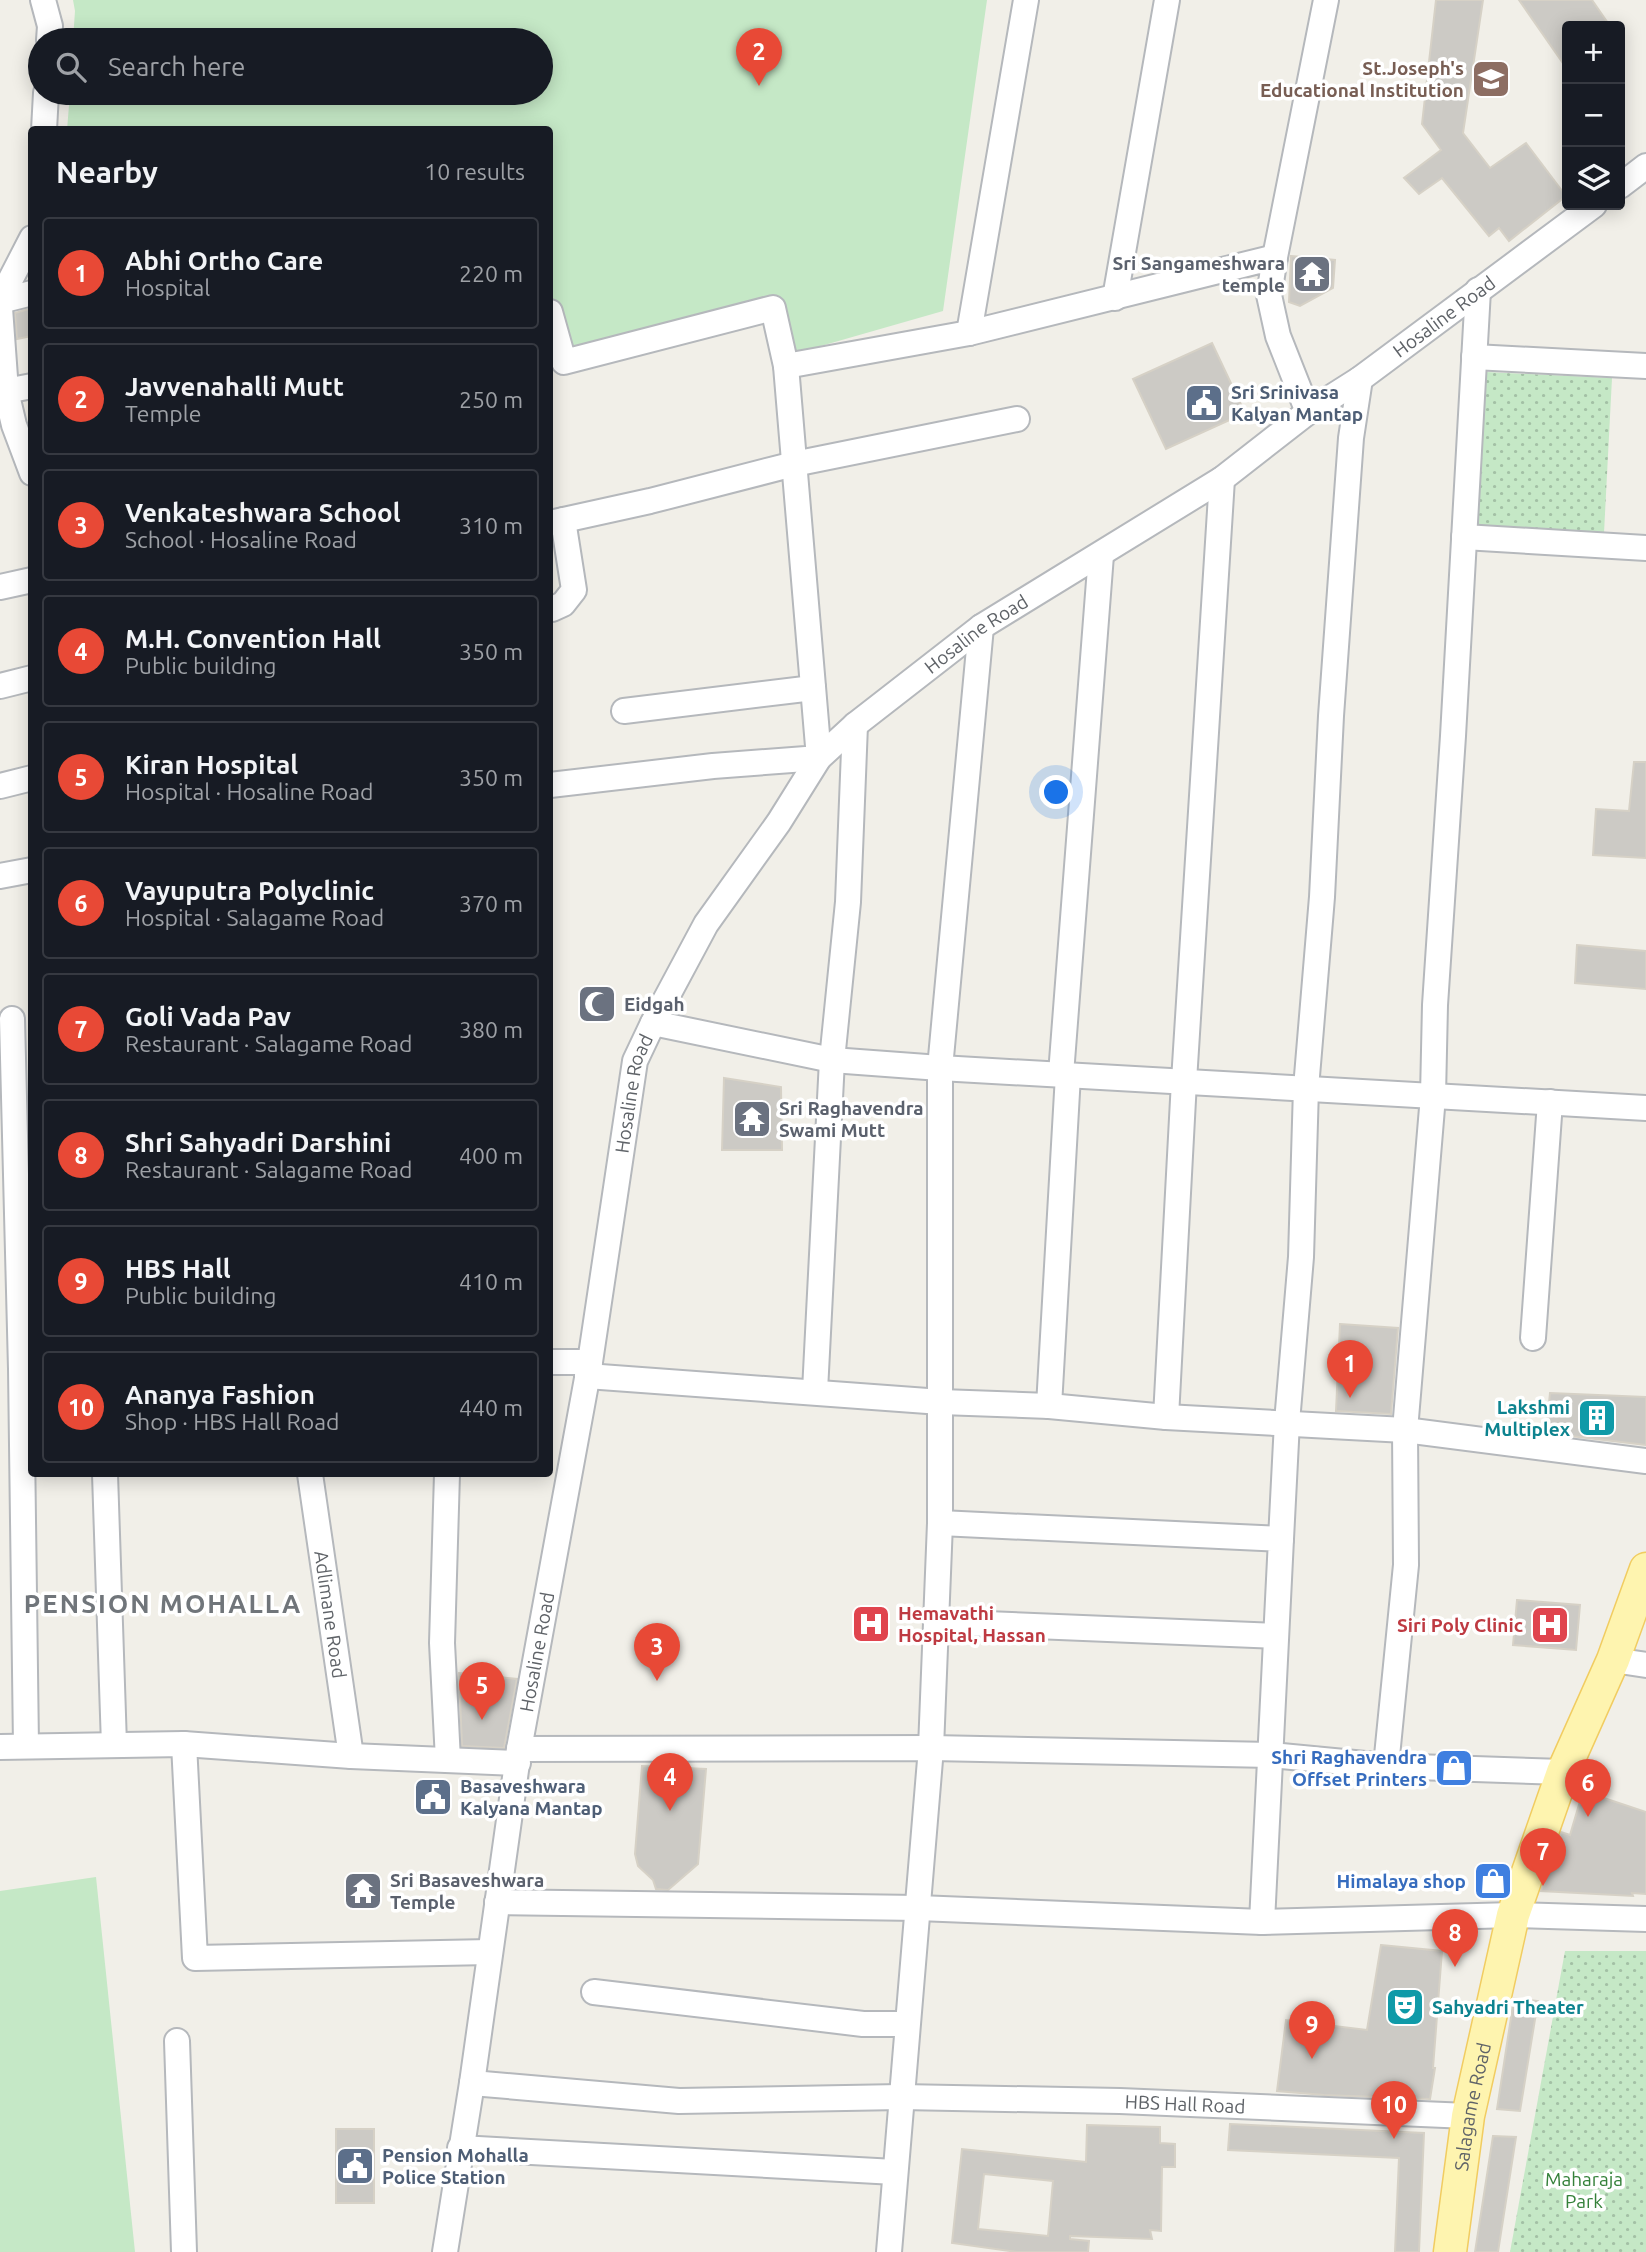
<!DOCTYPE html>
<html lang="en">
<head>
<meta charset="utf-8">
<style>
  :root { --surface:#171b24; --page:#20242c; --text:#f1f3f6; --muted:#9ea1a6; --line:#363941; --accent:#e84936 }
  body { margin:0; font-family:Ubuntu,sans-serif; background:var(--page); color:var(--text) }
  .controls { position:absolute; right:21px; top:21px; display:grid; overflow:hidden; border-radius:7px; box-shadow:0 4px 18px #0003 }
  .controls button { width:63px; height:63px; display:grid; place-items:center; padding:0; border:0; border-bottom:2px solid var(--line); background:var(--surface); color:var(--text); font:35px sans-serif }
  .you { position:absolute; left:1057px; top:793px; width:24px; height:24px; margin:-18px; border:5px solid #fff; border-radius:50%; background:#1a73e8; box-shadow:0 0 0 10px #1a73e833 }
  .badge { display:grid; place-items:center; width:46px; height:46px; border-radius:50%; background:var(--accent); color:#fff; font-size:23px; font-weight:700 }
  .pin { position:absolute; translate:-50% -58px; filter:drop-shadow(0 2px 4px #0008) }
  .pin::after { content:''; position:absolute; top:37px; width:24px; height:21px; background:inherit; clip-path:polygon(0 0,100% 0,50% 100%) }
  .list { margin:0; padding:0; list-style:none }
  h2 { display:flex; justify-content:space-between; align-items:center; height:91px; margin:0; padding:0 28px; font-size:30px }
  h2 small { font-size:23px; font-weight:400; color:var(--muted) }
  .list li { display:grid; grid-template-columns:46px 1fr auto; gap:21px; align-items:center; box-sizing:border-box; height:112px; margin:0 14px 14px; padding:0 14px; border:2px solid var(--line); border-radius:7px }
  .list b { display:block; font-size:26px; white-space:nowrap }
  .list p { margin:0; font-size:23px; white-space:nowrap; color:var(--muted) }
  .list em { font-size:23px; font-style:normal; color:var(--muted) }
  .icon { flex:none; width:38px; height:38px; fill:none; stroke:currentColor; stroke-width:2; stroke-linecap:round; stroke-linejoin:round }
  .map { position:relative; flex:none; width:1646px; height:2252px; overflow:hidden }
  .search { position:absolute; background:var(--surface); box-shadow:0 4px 18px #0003; left:28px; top:28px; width:525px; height:77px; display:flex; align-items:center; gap:18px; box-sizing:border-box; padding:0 24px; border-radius:38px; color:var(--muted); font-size:26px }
  .panel { position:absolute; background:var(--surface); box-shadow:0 4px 18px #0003; left:28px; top:126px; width:525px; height:1351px; border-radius:7px }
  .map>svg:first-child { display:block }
</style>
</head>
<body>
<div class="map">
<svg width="1646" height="2252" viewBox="0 0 1646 2252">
  <defs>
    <pattern id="park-dots" width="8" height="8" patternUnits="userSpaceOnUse" patternTransform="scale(1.75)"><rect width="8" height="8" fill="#c5e8c6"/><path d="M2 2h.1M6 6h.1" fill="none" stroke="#a3c0a5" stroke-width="1.8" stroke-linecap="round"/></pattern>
  </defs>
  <rect width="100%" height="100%" fill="#f1efe8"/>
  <g fill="#c5e8c6">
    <path d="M73,0H987L943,311L793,354L762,301L571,353L550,303V130H67L70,93H541V40H73L75,11Z"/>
    <path d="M96,1877L135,2252H0V1891Z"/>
  </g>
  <g fill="url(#park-dots)">
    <path d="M1486,372L1612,378L1604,533L1478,526Z"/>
    <path d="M1565,1951H1646V2252H1510Z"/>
  </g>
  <g fill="#cccac5" stroke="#d6d1c6" stroke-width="2" fill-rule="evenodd">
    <path d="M1436,0H1483L1463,133L1490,168L1526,143L1566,196L1509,241L1499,228L1489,236L1442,178L1419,194L1404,178L1441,150L1422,124Z"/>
    <path d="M1519,0H1592L1610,26H1567V69Z"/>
    <path d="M1291,256L1335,260L1333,288L1300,306L1289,302Z"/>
    <path d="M32,308V336L17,339L15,313Z"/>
    <path d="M1212,343L1245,413L1166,449L1133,379Z"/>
    <path d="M1634,762H1646V858L1593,855L1596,809L1629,811Z"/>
    <path d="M1577,945L1646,951V989L1575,983Z"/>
    <path d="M724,1078L781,1087L782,1150H722Z"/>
    <path d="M1340,1324L1398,1328L1391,1414L1336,1411Z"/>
    <path d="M1550,1393L1646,1397V1445L1546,1433Z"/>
    <path d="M1517,1600L1580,1605L1576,1650L1513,1645Z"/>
    <path d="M459,1673L517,1679L504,1748L462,1746Z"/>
    <path d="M642,1766L706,1769L698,1864L668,1890L656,1889L653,1880L638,1866L635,1854Z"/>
    <path d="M1583,1791L1646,1812V1894L1632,1893L1633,1896L1541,1891L1561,1832L1570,1835Z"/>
    <path d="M1381,1945L1442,1951L1433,2068H1435L1430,2099L1324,2095L1277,2091L1286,2020L1367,2030Z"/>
    <path d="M1514,1998L1538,2001L1520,2111L1497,2109Z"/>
    <path d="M1230,2124L1424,2133L1419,2252H1395L1399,2158L1228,2150Z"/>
    <path d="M1087,2125L1160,2127V2143L1175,2144V2167H1162L1161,2231L1150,2230L1152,2239L1070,2236V2239L1089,2241L1088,2252H1017L952,2243L962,2149L1086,2162ZM984,2174L1053,2181L1048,2236L978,2229Z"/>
    <rect x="336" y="2129" width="38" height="74"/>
    <path d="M1493,2136L1516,2137L1498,2252H1475Z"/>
  </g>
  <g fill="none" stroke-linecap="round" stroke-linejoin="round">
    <defs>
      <g id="minor">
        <path d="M43,0L50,26L49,40"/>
        <path d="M44,130L46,93"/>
        <path d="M1620,186L1646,166"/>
        <path d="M1275,257L1326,0"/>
        <path d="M1115,298L1167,0"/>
        <path d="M0,300L32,238"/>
        <path d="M0,301L32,293"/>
        <path d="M0,308L6,391L14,425L32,473"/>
        <path d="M550,312L564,362L773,308L786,366L969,333L1275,257L1269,295L1278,336L1308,412"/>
        <path d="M969,333L1026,0"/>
        <path d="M1474,357L1646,366"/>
        <path d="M6,391L32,386"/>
        <path d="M550,523L650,501L794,464L1017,419"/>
        <path d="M1464,537L1646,548"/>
        <path d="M0,587L32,580"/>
        <path d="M552,609L563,604L574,590L563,520"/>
        <path d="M0,686L32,678"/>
        <path d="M624,711L813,688"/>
        <path d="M550,785L713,766L819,758L786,366"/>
        <path d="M0,786L32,778"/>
        <path d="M0,876L32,870"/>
        <path d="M12,1019L21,1369L26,1746"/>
        <path d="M653,1023L832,1060L940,1068L1646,1108"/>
        <path d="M1061,1074L1101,555"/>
        <path d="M1533,1338L1550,1102"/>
        <path d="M550,1362H590"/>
        <path d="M587,1376L941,1402L1049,1406L1166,1417L1405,1430L1646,1461"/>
        <path d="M815,1391L832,1060L848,902L855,725"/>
        <path d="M1049,1406L1068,1075"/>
        <path d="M1166,1417L1184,1081L1222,479"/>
        <path d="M105,1474L114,1745"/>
        <path id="s1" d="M310,1474L351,1756"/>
        <path d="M447,1474L442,1643L448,1760"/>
        <path d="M940,1523L1281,1539L1262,1922"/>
        <path d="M1281,1539L1287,1422L1301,1257L1306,1088L1322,897L1331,716L1351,438L1360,379"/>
        <path d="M937,1622L1276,1636"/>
        <path d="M1613,1660L1646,1665"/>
        <path d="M184,1744L195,1958L490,1952"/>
        <path d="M0,1747L184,1744L351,1756L518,1763"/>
        <path d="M519,1749L931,1748L1271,1755L1386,1766L1563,1772"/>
        <path d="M1386,1766L1406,1565L1405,1430L1433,1096L1435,1005L1453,736L1478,290"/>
        <path d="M497,1902L918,1908L1262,1922L1513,1915L1646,1919"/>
        <path d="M594,1992L863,2024H907"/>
        <path d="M177,2041L184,2252"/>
        <path id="s2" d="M472,2083L679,2101L901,2097L1120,2101L1468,2116"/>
        <path d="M460,2148L895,2172"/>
        <path id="s3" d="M445,2252L472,2083L519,1749L590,1362L635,1061L653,1023L706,924L779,822L819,758L855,725L981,627L1222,479L1308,412L1360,379L1594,205"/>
        <path d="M889,2252L931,1748L940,1523V1068L981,627"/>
      </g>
      <g id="major">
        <path id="s4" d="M1450,2252L1468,2116L1513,1915L1563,1772L1613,1660L1646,1569"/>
      </g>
    </defs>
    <use href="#minor" stroke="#b5b8bc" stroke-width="28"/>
    <use href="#major" stroke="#f1cc61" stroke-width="35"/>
    <use href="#minor" stroke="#fff" stroke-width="24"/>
    <use href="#major" stroke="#fef4af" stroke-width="32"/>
  </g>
  <defs>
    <symbol id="school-square" viewBox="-11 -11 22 22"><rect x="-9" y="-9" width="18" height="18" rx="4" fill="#8d6e63" stroke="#fff"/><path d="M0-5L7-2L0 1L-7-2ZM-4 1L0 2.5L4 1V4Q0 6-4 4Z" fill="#fff"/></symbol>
    <symbol id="temple-square" viewBox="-11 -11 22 22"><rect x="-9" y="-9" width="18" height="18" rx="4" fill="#6b7280" stroke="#fff"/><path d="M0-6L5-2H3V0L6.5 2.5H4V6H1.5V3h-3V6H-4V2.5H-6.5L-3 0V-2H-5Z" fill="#fff"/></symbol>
    <symbol id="civic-square" viewBox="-11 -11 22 22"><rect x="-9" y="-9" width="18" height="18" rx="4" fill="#5c6f8a" stroke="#fff"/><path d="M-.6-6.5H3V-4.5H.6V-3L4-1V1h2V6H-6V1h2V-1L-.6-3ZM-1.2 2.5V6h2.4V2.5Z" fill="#fff"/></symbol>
    <symbol id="mosque-square" viewBox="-11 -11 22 22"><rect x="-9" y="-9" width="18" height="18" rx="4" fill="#6b7280" stroke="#fff"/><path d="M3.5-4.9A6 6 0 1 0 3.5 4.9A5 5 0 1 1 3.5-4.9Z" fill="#fff"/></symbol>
    <symbol id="building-square" viewBox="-11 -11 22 22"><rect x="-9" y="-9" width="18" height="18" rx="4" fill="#0f9aa8" stroke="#fff"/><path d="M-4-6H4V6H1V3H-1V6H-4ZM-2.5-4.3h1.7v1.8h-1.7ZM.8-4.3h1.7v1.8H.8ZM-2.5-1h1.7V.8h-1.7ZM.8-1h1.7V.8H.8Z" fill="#fff"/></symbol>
    <symbol id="hospital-square" viewBox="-11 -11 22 22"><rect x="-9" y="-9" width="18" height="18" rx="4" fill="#e0444e" stroke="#fff"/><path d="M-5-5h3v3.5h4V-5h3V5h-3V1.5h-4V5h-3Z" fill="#fff"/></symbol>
    <symbol id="shop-square" viewBox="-11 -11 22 22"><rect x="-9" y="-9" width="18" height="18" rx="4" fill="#3f7fe0" stroke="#fff"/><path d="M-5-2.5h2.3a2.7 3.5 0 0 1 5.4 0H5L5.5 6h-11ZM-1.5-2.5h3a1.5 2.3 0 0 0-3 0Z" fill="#fff"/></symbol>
    <symbol id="theatre-square" viewBox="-11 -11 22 22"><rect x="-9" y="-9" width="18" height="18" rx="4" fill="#0f9aa8" stroke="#fff"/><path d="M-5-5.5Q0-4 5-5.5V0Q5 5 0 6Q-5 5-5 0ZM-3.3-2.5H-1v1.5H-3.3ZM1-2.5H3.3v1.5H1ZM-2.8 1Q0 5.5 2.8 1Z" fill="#fff"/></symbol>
  </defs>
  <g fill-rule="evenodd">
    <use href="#school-square" x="1469" y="57" width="44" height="44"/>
    <use href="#temple-square" x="1290" y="252" width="44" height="44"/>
    <use href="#civic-square" x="1182" y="381" width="44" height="44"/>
    <use href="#mosque-square" x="575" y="982" width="44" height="44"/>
    <use href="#temple-square" x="730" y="1097" width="44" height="44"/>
    <use href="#building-square" x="1575" y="1396" width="44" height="44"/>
    <use href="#hospital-square" x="849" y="1602" width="44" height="44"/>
    <use href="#hospital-square" x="1528" y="1603" width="44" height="44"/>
    <use href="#shop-square" x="1432" y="1746" width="44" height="44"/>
    <use href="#civic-square" x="411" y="1775" width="44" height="44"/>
    <use href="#shop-square" x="1471" y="1859" width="44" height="44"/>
    <use href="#temple-square" x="341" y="1869" width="44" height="44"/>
    <use href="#theatre-square" x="1383" y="1985" width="44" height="44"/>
    <use href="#civic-square" x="333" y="2144" width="44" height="44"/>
  </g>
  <g text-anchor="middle" stroke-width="7" stroke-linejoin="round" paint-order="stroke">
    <g font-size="19" font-weight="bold" fill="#785e54" stroke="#fff" text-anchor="end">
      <text x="1464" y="75">St.Joseph's<tspan x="1464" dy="22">Educational Institution</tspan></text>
    </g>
    <g font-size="19" font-weight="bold" fill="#5b616d" stroke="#fff" text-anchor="start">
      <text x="1285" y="270" text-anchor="end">Sri Sangameshwara<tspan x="1285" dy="22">temple</tspan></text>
      <text x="624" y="1011">Eidgah</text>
      <text x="779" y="1115">Sri Raghavendra<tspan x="779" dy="22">Swami Mutt</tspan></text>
      <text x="390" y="1887">Sri Basaveshwara<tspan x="390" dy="22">Temple</tspan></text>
    </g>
    <g font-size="19" fill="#5f6368" stroke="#fff">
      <text dy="7" stroke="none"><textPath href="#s3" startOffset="2328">Hosaline Road</textPath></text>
      <text dy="7" stroke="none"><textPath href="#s3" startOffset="1762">Hosaline Road</textPath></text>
      <text dy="7" stroke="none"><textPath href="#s3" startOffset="1174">Hosaline Road</textPath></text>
      <text dy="7" stroke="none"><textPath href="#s1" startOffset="142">Adlimane Road</textPath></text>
      <text dy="7" stroke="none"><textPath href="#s3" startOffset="607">Hosaline Road</textPath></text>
      <text dy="7" stroke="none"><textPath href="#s2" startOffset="714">HBS Hall Road</textPath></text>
      <text dy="7" stroke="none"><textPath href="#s4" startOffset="147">Salagame Road</textPath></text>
    </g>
    <g font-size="19" font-weight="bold" fill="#4e5e75" stroke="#fff" text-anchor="start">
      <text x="1231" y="399">Sri Srinivasa<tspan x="1231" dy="22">Kalyan Mantap</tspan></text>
      <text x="460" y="1793">Basaveshwara<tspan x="460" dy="22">Kalyana Mantap</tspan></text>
      <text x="382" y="2162">Pension Mohalla<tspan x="382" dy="22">Police Station</tspan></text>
    </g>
    <g font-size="19" font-weight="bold" fill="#0d838f" stroke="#fff" text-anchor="end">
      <text x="1570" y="1414">Lakshmi<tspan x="1570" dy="22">Multiplex</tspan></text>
      <text x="1432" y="2014" text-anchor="start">Sahyadri Theater</text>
    </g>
    <g font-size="19" font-weight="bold" fill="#be3a42" stroke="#fff" text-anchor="start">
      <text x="898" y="1620">Hemavathi<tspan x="898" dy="22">Hospital, Hassan</tspan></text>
      <text x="1523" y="1632" text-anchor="end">Siri Poly Clinic</text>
    </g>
    <g font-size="19" font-weight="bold" fill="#366cbe" stroke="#fff" text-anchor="end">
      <text x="1427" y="1764">Shri Raghavendra<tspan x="1427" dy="22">Offset Printers</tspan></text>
      <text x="1466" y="1888">Himalaya shop</text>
    </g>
    <g font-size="19" fill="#35813a" stroke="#fff">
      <text x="1584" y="2186">Maharaja<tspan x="1584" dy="22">Park</tspan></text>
    </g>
    <g font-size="26" font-weight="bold" letter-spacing="2" fill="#70757a" stroke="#fff">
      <text x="163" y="1613">PENSION MOHALLA</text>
    </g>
  </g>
</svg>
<div class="controls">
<button>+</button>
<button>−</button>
<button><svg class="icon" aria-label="layers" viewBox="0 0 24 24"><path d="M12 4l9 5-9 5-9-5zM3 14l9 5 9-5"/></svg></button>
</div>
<div class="you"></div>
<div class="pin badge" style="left:1350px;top:1398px">1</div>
<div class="pin badge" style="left:759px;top:86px">2</div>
<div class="pin badge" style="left:657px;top:1681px">3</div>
<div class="pin badge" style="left:670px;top:1811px">4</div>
<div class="pin badge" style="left:482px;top:1720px">5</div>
<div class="pin badge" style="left:1588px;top:1817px">6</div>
<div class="pin badge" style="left:1543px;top:1886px">7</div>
<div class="pin badge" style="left:1455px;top:1967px">8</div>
<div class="pin badge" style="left:1312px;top:2059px">9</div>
<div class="pin badge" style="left:1394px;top:2139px">10</div>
<div class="search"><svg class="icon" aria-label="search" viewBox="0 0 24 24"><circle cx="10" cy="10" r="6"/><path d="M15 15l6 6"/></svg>Search here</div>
<section class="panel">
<h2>Nearby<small>10 results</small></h2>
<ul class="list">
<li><span class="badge">1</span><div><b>Abhi Ortho Care</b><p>Hospital</p></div><em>220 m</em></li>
<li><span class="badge">2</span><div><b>Javvenahalli Mutt</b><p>Temple</p></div><em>250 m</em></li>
<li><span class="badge">3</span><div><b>Venkateshwara School</b><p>School · Hosaline Road</p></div><em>310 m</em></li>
<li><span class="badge">4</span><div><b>M.H. Convention Hall</b><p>Public building</p></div><em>350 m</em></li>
<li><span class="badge">5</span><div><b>Kiran Hospital</b><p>Hospital · Hosaline Road</p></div><em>350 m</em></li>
<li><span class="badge">6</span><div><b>Vayuputra Polyclinic</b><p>Hospital · Salagame Road</p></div><em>370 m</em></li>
<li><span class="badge">7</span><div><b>Goli Vada Pav</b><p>Restaurant · Salagame Road</p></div><em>380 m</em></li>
<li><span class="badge">8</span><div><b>Shri Sahyadri Darshini</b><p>Restaurant · Salagame Road</p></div><em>400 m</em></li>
<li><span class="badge">9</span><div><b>HBS Hall</b><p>Public building</p></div><em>410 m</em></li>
<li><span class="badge">10</span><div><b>Ananya Fashion</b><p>Shop · HBS Hall Road</p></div><em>440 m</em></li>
</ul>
</section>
</div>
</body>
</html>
